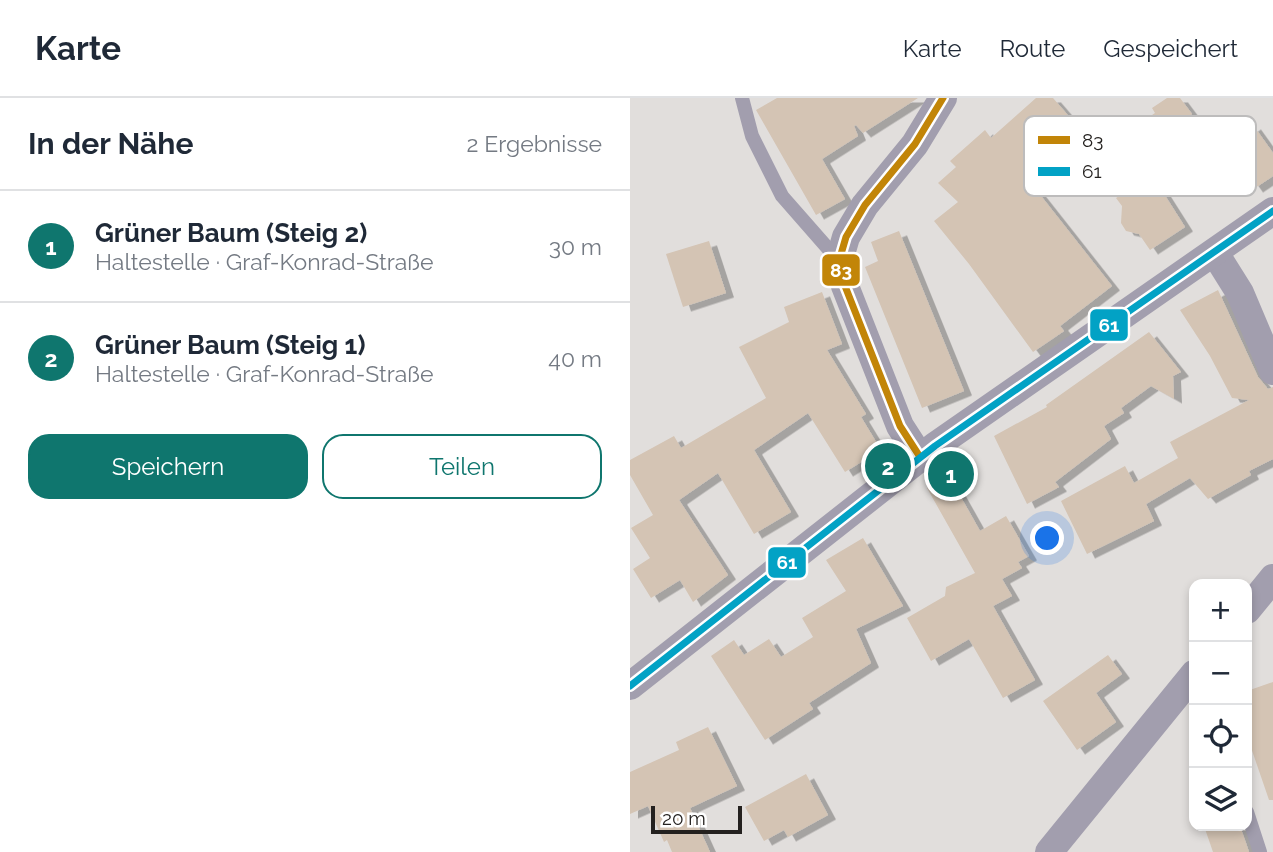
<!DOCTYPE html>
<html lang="de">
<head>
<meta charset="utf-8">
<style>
  :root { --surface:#fff; --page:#f2f2f3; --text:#1f2937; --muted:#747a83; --line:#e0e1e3; --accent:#0f766e }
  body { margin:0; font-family:Raleway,sans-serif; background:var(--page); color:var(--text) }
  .controls { position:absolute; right:21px; bottom:21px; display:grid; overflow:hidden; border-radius:14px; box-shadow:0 4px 10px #0003 }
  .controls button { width:63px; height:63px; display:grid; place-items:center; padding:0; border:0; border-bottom:2px solid var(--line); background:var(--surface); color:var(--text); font:35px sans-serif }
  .scale { position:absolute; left:21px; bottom:18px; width:91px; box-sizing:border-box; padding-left:7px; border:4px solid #24211f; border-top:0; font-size:19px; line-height:24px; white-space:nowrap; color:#24211f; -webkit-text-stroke:5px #fff; paint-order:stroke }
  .you { position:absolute; left:418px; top:441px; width:24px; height:24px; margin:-18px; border:5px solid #fff; border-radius:50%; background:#1a73e8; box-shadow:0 0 0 10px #1a73e833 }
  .badge { display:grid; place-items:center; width:46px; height:46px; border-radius:50%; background:var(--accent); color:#fff; font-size:23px; font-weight:700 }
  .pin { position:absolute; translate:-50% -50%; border:4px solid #fff; box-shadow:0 2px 7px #0006 }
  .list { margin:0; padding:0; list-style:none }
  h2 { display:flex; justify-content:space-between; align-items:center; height:91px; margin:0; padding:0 28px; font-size:30px }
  h2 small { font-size:23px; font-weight:400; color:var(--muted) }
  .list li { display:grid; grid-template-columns:46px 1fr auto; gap:21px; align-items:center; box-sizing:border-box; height:112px; padding:0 28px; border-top:2px solid var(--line) }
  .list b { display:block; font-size:26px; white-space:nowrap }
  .list p { margin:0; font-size:23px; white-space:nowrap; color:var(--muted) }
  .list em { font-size:23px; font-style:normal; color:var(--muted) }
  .actions { display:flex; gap:14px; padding:21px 28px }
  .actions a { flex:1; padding:16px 0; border:2px solid var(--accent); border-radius:21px; text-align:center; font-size:24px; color:var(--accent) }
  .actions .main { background:var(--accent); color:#fff }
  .icon { flex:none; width:38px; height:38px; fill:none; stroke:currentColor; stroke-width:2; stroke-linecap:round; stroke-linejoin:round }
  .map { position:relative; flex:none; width:643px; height:754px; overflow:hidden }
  header { display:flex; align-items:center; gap:42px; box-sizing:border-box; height:98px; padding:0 35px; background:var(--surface); border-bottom:2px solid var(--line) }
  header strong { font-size:33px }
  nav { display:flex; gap:38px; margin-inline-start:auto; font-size:24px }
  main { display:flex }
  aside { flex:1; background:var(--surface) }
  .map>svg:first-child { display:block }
</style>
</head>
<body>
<header>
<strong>Karte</strong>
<nav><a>Karte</a><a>Route</a><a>Gespeichert</a></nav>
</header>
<main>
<aside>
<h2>In der Nähe<small>2 Ergebnisse</small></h2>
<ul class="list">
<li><span class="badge">1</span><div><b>Grüner Baum (Steig 2)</b><p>Haltestelle · Graf-Konrad-Straße</p></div><em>30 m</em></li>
<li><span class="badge">2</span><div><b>Grüner Baum (Steig 1)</b><p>Haltestelle · Graf-Konrad-Straße</p></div><em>40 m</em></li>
</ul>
<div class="actions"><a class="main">Speichern</a><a>Teilen</a></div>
</aside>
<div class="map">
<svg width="643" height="754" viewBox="0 0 643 754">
  <defs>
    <filter id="shadow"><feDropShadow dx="8" dy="4.5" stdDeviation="0" flood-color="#0004"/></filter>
  </defs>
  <rect width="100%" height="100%" fill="#e1dedc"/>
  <g fill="#d4c4b4" filter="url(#shadow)">
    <path d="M147,0H288L233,35L226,27L224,28L228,38L192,61L215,101L186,117L126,12Z"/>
    <path d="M406,0H423L455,37L400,84L482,188L430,228L434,233L403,254L339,166L304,123L328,104L308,85L326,69L320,63L355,32L361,40Z"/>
    <path d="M537,0H550L562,16L530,40L516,21L525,15L522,10Z"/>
    <path d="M623,27L643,55V78L625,90L595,47Z"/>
    <path d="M522,77L555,129L520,152L509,136L496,133L491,125L492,108L486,100Z"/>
    <path d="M269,133L334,293L292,310L235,169L248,163L241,144Z"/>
    <path d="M79,143L96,195L53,209L36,156Z"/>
    <path d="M588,192L628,279L638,291L643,289V361L619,373L621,377L578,401L560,380L516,406L524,423L457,456L431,403L495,368L504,385L548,360L540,344L619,302L602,300L580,258L550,212Z"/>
    <path d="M192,194L212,246L197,252L236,316L231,319L251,352L215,374L178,315L124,352L161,414L124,436L88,375L49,402L98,477L63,504L50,482L21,500L3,471L20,460L1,430L23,417L0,377V362L44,338L51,350L136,300L109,249L159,224L154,209Z"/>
    <path d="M519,234L551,274L543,278L544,301L521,288L491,310L494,315L474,328L481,341L425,384L429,389L397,406L364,338L417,309L416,307Z"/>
    <path d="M319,378L350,433L376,418L399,458L388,464L392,470L372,481L382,498L363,508L405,582L373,600L339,541L301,563L277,520L315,498L316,489L345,475L297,390Z"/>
    <path d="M233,440L273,508L226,531L241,565L179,605L183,611L135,642L81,558L104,542L114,557L139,541L151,559L183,539L172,520L216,493L196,462Z"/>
    <path d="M478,557L492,576L466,595L486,624L447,652L413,603Z"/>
    <path d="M643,584V702H639L617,638V593Z"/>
    <path d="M78,629L107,688L60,710L80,754H42L37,742L34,744L18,708L0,716V674L49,652L46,644Z"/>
    <path d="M176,676L198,717L158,739L154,732L134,743L115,709Z"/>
    <path d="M574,728H610L619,754H583Z"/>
  </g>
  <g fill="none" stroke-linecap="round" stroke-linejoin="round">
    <g stroke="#a29eae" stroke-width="14">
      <path d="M112,0L122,38L152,98L209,163"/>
      <path d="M617,714L630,754"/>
    </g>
    <g stroke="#a29eae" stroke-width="28">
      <path d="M585,155L610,195L643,273"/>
      <path d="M290,359L270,328L215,188L209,163L216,139L235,107L285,46L313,0"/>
      <path d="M617,512L643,480"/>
      <path d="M0,588L305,348L643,113"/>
      <path d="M419,754L564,576"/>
    </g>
    <defs>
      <path id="bus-1" d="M290,359L270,328L215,188L209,163L216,139L235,107L285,46L313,0"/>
      <path id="bus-2" d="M0,588L305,348L643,113"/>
    </defs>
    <use href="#bus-1" stroke="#fff" stroke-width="12"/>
    <use href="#bus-2" stroke="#fff" stroke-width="12"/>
    <use href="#bus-1" stroke="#c28508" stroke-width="7"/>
    <use href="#bus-2" stroke="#02a2c5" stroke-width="7"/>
  </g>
  <rect x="394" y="18" width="232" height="80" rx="10" fill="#fff" stroke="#bdbcbc" stroke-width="2"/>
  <rect x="408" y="38" width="32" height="8" fill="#c28508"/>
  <rect x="408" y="69" width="32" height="9" fill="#02a2c5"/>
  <g font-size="19" fill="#24211f">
    <text x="452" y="49">83</text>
    <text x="452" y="80">61</text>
  </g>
  <g stroke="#fff" stroke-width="2.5">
    <rect x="191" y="155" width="40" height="34" rx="7" fill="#c28508"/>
    <rect x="459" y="210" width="40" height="34" rx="7" fill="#02a2c5"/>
    <rect x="137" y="448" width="40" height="33" rx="7" fill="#02a2c5"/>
  </g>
  <g font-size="19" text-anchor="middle" font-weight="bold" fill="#fff">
    <text x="211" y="179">83</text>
    <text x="479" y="234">61</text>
    <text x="157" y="471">61</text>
  </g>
</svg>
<div class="controls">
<button>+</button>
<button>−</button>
<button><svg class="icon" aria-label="locate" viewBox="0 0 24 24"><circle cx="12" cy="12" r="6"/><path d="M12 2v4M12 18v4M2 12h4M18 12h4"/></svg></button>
<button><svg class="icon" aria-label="layers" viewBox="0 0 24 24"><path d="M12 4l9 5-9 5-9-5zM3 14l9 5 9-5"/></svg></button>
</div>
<div class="scale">20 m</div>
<div class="you"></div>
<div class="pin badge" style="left:321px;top:376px">1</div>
<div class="pin badge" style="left:258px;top:368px">2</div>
</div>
</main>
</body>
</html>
